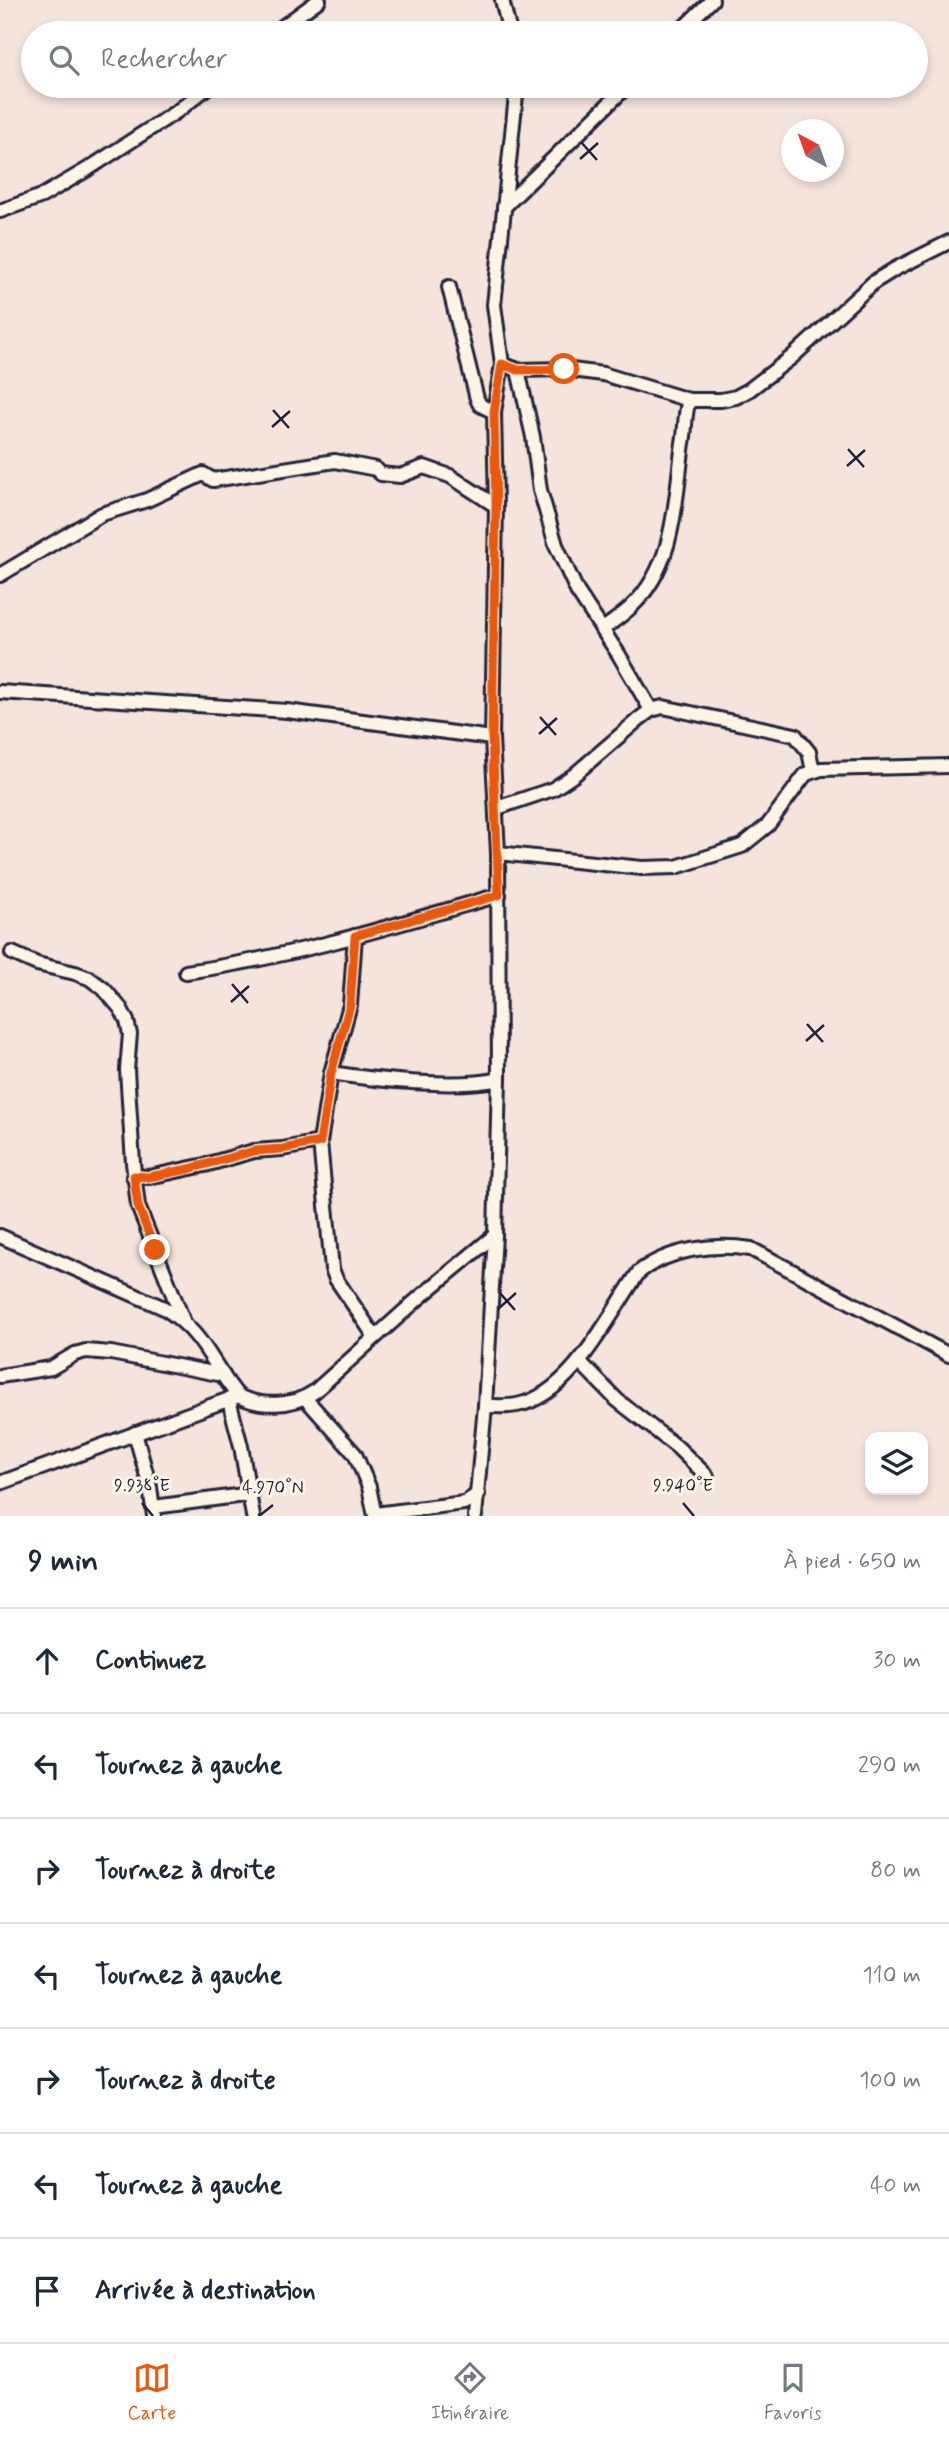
<!DOCTYPE html>
<html lang="fr">
<head>
<meta charset="utf-8">
<style>
  :root { --surface:#fff; --page:#f6f6f7; --text:#1f2937; --muted:#747a83; --line:#e0e1e3; --accent:#ea580c }
  body { margin:0; font-family:Mynerve,sans-serif; background:var(--page); color:var(--text) }
  .controls { position:absolute; right:21px; bottom:21px; display:grid; overflow:hidden; border-radius:14px; box-shadow:0 4px 10px #0003 }
  .controls button { width:63px; height:63px; display:grid; place-items:center; padding:0; border:0; border-bottom:2px solid var(--line); background:var(--surface); color:var(--text); font:35px sans-serif }
  .compass { position:absolute; left:781px; top:119px; width:63px; height:63px; border-radius:50%; background:var(--surface); box-shadow:0 4px 10px #0003; rotate:319deg }
  .stop { position:absolute; width:21px; height:21px; margin:-16px; border:5px solid #ea580c; border-radius:50%; background:#fff }
  .stop.end { background:#ea580c; border-color:#fff; box-shadow:0 2px 7px #0008 }
  .list { margin:0; padding:0; list-style:none }
  h2 { display:flex; justify-content:space-between; align-items:center; height:91px; margin:0; padding:0 28px; font-size:30px }
  h2 small { font-size:23px; font-weight:400; color:var(--muted) }
  .list li { display:grid; grid-template-columns:46px 1fr auto; gap:21px; align-items:center; box-sizing:border-box; height:105px; padding:0 28px; border-top:2px solid var(--line) }
  .list b { display:block; font-size:26px; white-space:nowrap }
  .list em { font-size:23px; font-style:normal; color:var(--muted) }
  .icon { flex:none; width:38px; height:38px; fill:none; stroke:currentColor; stroke-width:2; stroke-linecap:round; stroke-linejoin:round }
  .map { position:relative; flex:none; width:949px; height:1516px; overflow:hidden }
  .search { position:absolute; background:var(--surface); box-shadow:0 4px 10px #0003; left:21px; right:21px; top:21px; height:77px; display:flex; align-items:center; gap:18px; box-sizing:border-box; padding:0 24px; border-radius:38px; color:var(--muted); font-size:26px }
  .sheet { height:826px; background:var(--surface) }
  nav { display:flex; justify-content:space-around; align-items:center; box-sizing:border-box; height:98px; border-top:2px solid var(--line); background:var(--surface); font-size:19px; color:var(--muted) }
  nav a { display:grid; justify-items:center; gap:4px }
  nav .on { color:var(--accent) }
  .map>svg:first-child { display:block }
</style>
</head>
<body>
<div class="map">
<svg width="949" height="1516" viewBox="0 0 949 1516">
  <rect width="100%" height="100%" fill="#f5e4dc"/>
  <filter id="ink" filterUnits="userSpaceOnUse"><feTurbulence type="fractalNoise" baseFrequency=".0143" numOctaves="2"/><feDisplacementMap in="SourceGraphic" scale="14" xChannelSelector="R" yChannelSelector="G"/><feConvolveMatrix kernelMatrix="1 2 1 2 8 2 1 2 1" color-interpolation-filters="sRGB"/></filter>
  <g filter="url(#ink)">
    <g fill="none" stroke-linecap="round" stroke-linejoin="round">
      <defs>
        <g id="minor">
          <path d="M502,0L510,33"/>
          <path d="M274,33L319,0"/>
          <path d="M678,33L712,0"/>
          <path d="M504,207L627,86"/>
          <path d="M0,211L42,196L88,169L179,110L209,86"/>
          <path d="M449,287L477,399L480,405L494,412"/>
          <path d="M502,364L518,370L564,369L603,374L689,400H721L736,397L749,390L792,357L874,282L895,269L949,242"/>
          <path d="M518,370L533,437L540,490L556,545L577,591L619,655L651,710"/>
          <path d="M0,575L102,514L147,500L203,474L213,480L335,461L376,469L381,474L400,476L424,467L450,476L496,506"/>
          <path d="M602,630C612,622 623,615 632,606C676,564 675,499 683,443C686,428 684,415 689,400"/>
          <path d="M0,692L287,711L492,738"/>
          <path d="M497,808L553,789L574,775L639,719L651,710L663,707L795,735L809,752L813,771"/>
          <path d="M498,853L642,868L676,867L742,846L768,825L802,779L806,774L821,769L949,766"/>
          <path d="M355,936L350,1005L331,1073L320,1142L332,1269L336,1279L375,1337"/>
          <path d="M12,953L37,964L75,973L89,978L104,989L121,1009L127,1021L130,1034L127,1070L133,1163L138,1206L183,1320"/>
          <path d="M186,972C293,957 396,925 499,895"/>
          <path d="M331,1073C375,1080 458,1089 499,1079"/>
          <path d="M133,1176L149,1177L205,1165L254,1151L282,1149L320,1142"/>
          <path d="M0,1236L164,1308C206,1335 209,1361 238,1396C261,1407 292,1407 314,1392L419,1298L495,1235"/>
          <path d="M579,1361L617,1400L677,1447L707,1476"/>
          <path d="M0,1376L51,1368L75,1354L86,1351L111,1353L223,1375"/>
          <path d="M305,1398L355,1454L369,1487L375,1516"/>
          <path d="M229,1400L241,1446L253,1516"/>
          <path d="M485,1406C495,1406 507,1407 517,1405C572,1395 610,1313 639,1272C669,1249 715,1243 751,1249L949,1355"/>
          <path d="M135,1433L150,1487L154,1516"/>
          <path d="M0,1483L238,1396"/>
          <path d="M154,1507L251,1494"/>
          <path d="M375,1514L464,1503L478,1494"/>
          <path d="M475,1516L485,1406L495,1235L499,1079L498,853L492,738L496,506L494,412L502,364L494,305L517,86"/>
        </g>
      </defs>
      <use href="#minor" stroke="#22223b" stroke-width="18"/>
      <use href="#minor" stroke="#fcf5e5" stroke-width="12"/>
    </g>
  </g>
  <g fill="none" stroke-linecap="round" stroke-linejoin="round" filter="url(#ink)">
    <path stroke="#ea580c" stroke-width="9" d="M155,1250L138,1206L134,1176L149,1177L189,1169L254,1151L282,1149L320,1142L331,1073L350,1005L355,936L499,895L492,738L496,506L494,412L502,364L518,370L564,369"/>
  </g>
  <path fill="none" stroke="#22223b" stroke-width="2.5" d="M581,142L597,160M580,159L598,143M273,410L289,428M272,427L290,411M848,449L864,467M847,466L865,450M540,717L556,735M539,734L557,718M232,984L248,1003M231,1002L249,986M807,1024L823,1042M806,1041L824,1025M499,1292L515,1310M498,1309L516,1293M142,1503L153,1516M683,1503L694,1516M259,1516L273,1505"/>
  <g font-size="18" text-anchor="middle" fill="#22223b" stroke="#fcf5e5" stroke-width="6" stroke-linejoin="round" paint-order="stroke">
    <text x="142" y="1491">9.938°E</text>
    <text x="683" y="1491">9.940°E</text>
    <text x="273" y="1493">4.970°N</text>
  </g>
</svg>
<div class="controls">
<button><svg class="icon" aria-label="layers" viewBox="0 0 24 24"><path d="M12 4l9 5-9 5-9-5zM3 14l9 5 9-5"/></svg></button>
</div>
<svg class="compass" viewBox="-18 -18 36 36"><path d="M0-13l5 13h-10z" fill="#e53935"/><path d="M0 13l5-13h-10z" fill="#747a83"/></svg>
<div class="stop" style="left:564px;top:369px"></div>
<div class="stop end" style="left:155px;top:1250px"></div>
<div class="search"><svg class="icon" aria-label="search" viewBox="0 0 24 24"><circle cx="10" cy="10" r="6"/><path d="M15 15l6 6"/></svg>Rechercher</div>
</div>
<section class="sheet">
<h2>9 min<small>À pied · 650 m</small></h2>
<ul class="list">
<li><svg class="icon" aria-label="ahead" viewBox="0 0 24 24"><path d="M12 20V5M6 11l6-6 6 6"/></svg><div><b>Continuez</b></div><em>30 m</em></li>
<li><svg class="icon" aria-label="left" viewBox="0 0 24 24"><path d="M17 20v-9H6M10 6l-5 5 5 5"/></svg><div><b>Tournez à gauche</b></div><em>290 m</em></li>
<li><svg class="icon" aria-label="right" viewBox="0 0 24 24"><path d="M7 20v-9h11M14 6l5 5-5 5"/></svg><div><b>Tournez à droite</b></div><em>80 m</em></li>
<li><svg class="icon" aria-label="left" viewBox="0 0 24 24"><path d="M17 20v-9H6M10 6l-5 5 5 5"/></svg><div><b>Tournez à gauche</b></div><em>110 m</em></li>
<li><svg class="icon" aria-label="right" viewBox="0 0 24 24"><path d="M7 20v-9h11M14 6l5 5-5 5"/></svg><div><b>Tournez à droite</b></div><em>100 m</em></li>
<li><svg class="icon" aria-label="left" viewBox="0 0 24 24"><path d="M17 20v-9H6M10 6l-5 5 5 5"/></svg><div><b>Tournez à gauche</b></div><em>40 m</em></li>
<li><svg class="icon" aria-label="arrive" viewBox="0 0 24 24"><path d="M6 21V4h12l-3 4 3 4H6"/></svg><div><b>Arrivée à destination</b></div></li>
</ul>
</section>
<nav>
<a class="on"><svg class="icon" aria-label="map" viewBox="0 0 24 24"><path d="M3 6l6-2 6 2 6-2v14l-6 2-6-2-6 2zM9 4v14M15 6v14"/></svg>Carte</a>
<a><svg class="icon" aria-label="directions" viewBox="0 0 24 24"><path d="M12 3l9 9-9 9-9-9zM9 14v-3h6M13 9l2 2-2 2"/></svg>Itinéraire</a>
<a><svg class="icon" aria-label="saved" viewBox="0 0 24 24"><path d="M7 4h10v16l-5-4-5 4z"/></svg>Favoris</a>
</nav>
</body>
</html>
